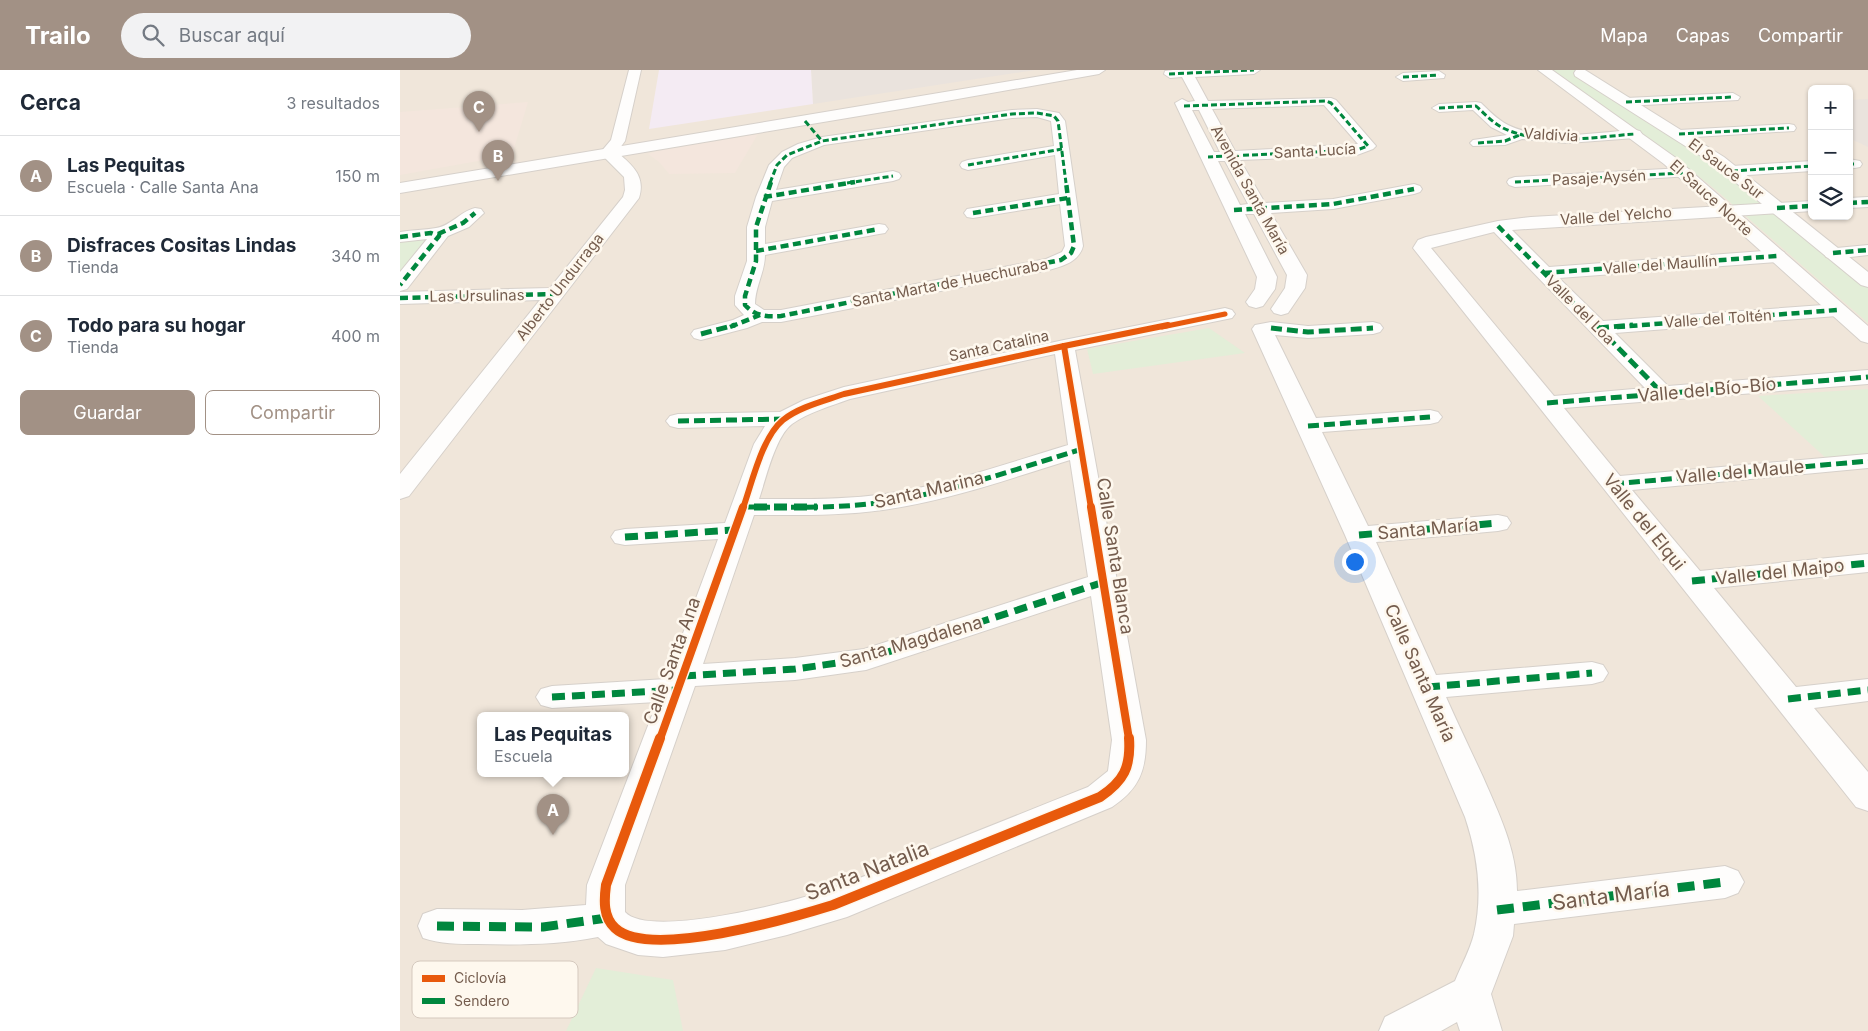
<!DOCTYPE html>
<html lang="es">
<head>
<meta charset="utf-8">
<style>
  :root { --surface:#fff; --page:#f2f2f3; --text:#1f2937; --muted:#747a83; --line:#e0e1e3; --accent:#a29185 }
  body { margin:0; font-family:Inter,sans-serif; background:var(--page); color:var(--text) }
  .controls { position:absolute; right:15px; top:15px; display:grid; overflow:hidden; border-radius:8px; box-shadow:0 1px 4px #0004 }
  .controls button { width:45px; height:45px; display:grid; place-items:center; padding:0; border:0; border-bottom:1px solid var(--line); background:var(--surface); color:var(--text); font:25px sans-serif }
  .you { position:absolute; left:954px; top:491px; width:18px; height:18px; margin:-12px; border:4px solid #fff; border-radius:50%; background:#1a73e8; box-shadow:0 0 0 8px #1a73e833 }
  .badge { display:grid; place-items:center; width:32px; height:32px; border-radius:50%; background:var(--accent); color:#fff; font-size:16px; font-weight:700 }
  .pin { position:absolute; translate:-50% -41px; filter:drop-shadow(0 1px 2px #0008) }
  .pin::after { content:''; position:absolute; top:26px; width:18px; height:15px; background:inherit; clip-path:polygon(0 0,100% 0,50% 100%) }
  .popup { position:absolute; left:77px; top:642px; width:152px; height:65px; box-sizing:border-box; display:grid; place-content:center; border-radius:8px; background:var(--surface); filter:drop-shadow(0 1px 4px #0005); font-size:16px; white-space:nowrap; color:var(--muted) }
  .popup b { font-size:19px; color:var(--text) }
  .popup::after { content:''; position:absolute; left:50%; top:100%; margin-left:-10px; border:10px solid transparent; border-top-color:var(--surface) }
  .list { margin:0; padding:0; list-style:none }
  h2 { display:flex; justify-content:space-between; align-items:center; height:65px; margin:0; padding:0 20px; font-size:21px }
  h2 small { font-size:16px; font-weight:400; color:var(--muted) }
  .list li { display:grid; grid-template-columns:32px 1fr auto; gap:15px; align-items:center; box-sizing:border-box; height:80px; padding:0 20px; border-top:1px solid var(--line) }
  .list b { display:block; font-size:19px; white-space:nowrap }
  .list p { margin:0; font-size:16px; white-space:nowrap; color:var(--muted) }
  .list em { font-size:16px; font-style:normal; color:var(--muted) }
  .actions { display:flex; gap:10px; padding:15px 20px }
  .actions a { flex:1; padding:11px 0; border:1px solid var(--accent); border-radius:8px; text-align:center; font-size:18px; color:var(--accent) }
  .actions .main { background:var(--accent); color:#fff }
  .icon { flex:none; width:28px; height:28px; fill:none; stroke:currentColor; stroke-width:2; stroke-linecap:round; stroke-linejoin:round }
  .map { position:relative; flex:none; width:1468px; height:961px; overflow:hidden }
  header { display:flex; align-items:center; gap:30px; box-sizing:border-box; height:70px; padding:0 25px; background:var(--accent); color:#fff }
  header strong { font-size:24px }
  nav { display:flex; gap:28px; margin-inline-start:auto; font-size:18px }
  .search { width:350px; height:45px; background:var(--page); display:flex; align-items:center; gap:12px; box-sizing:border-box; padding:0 18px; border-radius:28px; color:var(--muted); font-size:19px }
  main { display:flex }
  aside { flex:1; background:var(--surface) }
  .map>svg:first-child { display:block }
</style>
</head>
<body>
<header>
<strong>Trailo</strong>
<div class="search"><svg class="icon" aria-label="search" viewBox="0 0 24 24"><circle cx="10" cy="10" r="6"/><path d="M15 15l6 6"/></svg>Buscar aquí</div>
<nav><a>Mapa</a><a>Capas</a><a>Compartir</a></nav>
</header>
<main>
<aside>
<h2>Cerca<small>3 resultados</small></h2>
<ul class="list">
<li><span class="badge">A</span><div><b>Las Pequitas</b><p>Escuela · Calle Santa Ana</p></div><em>150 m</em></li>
<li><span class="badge">B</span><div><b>Disfraces Cositas Lindas</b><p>Tienda</p></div><em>340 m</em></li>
<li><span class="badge">C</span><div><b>Todo para su hogar</b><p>Tienda</p></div><em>400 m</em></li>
</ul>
<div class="actions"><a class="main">Guardar</a><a>Compartir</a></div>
</aside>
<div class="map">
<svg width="1468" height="961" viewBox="0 0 1468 961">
  <rect width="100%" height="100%" fill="#f7f3ec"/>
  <path fill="#f0e6da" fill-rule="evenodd" d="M0,0H1468V961H0ZM1412,19H1449V146H1412ZM80,646H226V704H80Z"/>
  <g fill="#f4e6dd">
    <path d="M128,32L112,85L0,105V42Z"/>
    <path d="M358,64L335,103L269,104L259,92L248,84L257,81Z"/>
  </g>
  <g fill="#eae3dd">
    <path d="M411,0H635L413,34Z"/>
    <path d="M1468,29V77L1449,68V30Z"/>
  </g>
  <path fill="#f4ebf3" d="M259,0H411L413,34L249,59Z"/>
  <g fill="#e3eed8">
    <path d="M1147,0H1176L1309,88L1468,218V253L1316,120L1283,94Z"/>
    <path d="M31,165L0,215V169Z"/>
    <path d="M809,258L845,283L693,304L687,279Z"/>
    <path d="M1468,319V386L1427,389L1358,326Z"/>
    <path d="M196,898L273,910L283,961H166Z"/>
  </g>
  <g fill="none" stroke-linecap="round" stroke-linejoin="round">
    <defs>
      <g id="minor">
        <path d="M229,0H241L225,71L217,82C232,95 246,106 239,128L9,426L0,429V404L140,230L0,234V222L150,218L223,127L225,120L224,107L200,83L211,70Z"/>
        <path d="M773,0H860L854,4L795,7L808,31L931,28L936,30L976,76L973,79L957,85L840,90L865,133L933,129L1014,114L1020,116L1022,119L1020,122L1014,124L933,139L871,143L907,205L905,218L888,243L881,245L874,243L871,239L885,218L887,205L854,144H845L877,207L875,219L863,236L856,238L849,236L846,232L855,219L857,207L775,33L782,29L788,32L795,31L782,7L770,8L764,4L765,1ZM924,35L958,74L835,81L812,39ZM792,40H799L820,82H814ZM818,91H825L848,134L840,135Z"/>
        <path d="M1039,1L1045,5L1044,8L1003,11L996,7L1003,3Z"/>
        <path d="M1333,23L1340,27L1338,30L1226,36L1219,32L1226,28Z"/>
        <path d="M1076,32L1081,33C1089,41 1098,50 1108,55C1145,73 1195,62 1235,60L1240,61L1242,64L1240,67L1235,68L1168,73L1122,69L1105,75L1073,76L1070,73L1073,70L1107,65L1091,57L1073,40L1039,42L1032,38L1039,34Z"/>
        <path d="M637,39L659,43L665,51L683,176C679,192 663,196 649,200L381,252H362L347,258L301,270L294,268L291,264L294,260L333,250L344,245L335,235V226L347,191V157L356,127L369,95L382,82L398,74L422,67L612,40ZM637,47L651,51L654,76L568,90L562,92L560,95L562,98L568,100L655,85L659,124L573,138L567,139L564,143L567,147L573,148L660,134L665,176L662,182L646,189L381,240H364L355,234C355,217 365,202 365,185L479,164L485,163L488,159L485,155L479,154L365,174V157L372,131L493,111L499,109L501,106L499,103L493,101L376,120L384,97L392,88L424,75L612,48Z"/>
        <path d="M1389,54L1394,55L1396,58L1394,61L1279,68L1274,67L1272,64L1274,61L1279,60Z"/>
        <path d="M1449,89L1460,91L1462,94L1460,97L1449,99Z"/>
        <path d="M1412,91V101L1332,106L1326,104L1324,101L1326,98L1332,96Z"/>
        <path d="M1284,98L1290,100L1292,103L1290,106L1115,117L1109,115L1107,112L1109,109L1115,107Z"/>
        <path d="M1468,127V137L1449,138V128Z"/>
        <path d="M1412,131V141L1112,160L1149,197L1377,180L1384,182L1386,186L1384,190L1377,192L1159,208L1203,251L1437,234L1444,236L1447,240L1444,244L1437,246L1215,263L1268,316L1468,300V314L1164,338L1220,406L1468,384V398L1232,420L1300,501L1468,484V502L1314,518L1396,617L1468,609V631L1414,638L1468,702V741L1456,737L1013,178L1018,170L1026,167L1098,151L1131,147ZM1094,162L1245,318L1154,326L1031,178Z"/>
        <path d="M75,138L81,139L84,143L69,157L48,166L7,219L0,221V202L27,169L0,172V162C12,160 25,160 36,158C51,156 61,141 75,138Z"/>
        <path d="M1468,175V185L1433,189L1426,187L1424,183L1426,179Z"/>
        <path d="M825,238L832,240L835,244L832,248L675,280L746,670C746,701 739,719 712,737L447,847L387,865L325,880L263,887L238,885L206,874L198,867C158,875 118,875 77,874C58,874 41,874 23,868L18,856L23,844L37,839L122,840L186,835L187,815L257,632L152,638L141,635L136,627L141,619L152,616L266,609L318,469L225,475L215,473L211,467L215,461L225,459L325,453L354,374L365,356L278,358L270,356L266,351L270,346L278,344L380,342L404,330L444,317L664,270ZM655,284L668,375C608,393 547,415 485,424C443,430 401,429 359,429C366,409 375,367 392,354C409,342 431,336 450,329ZM670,390L688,507L464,579L395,588L303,594L354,445C397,445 440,446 483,440C547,431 609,409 670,390ZM691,526L712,670L708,701L688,717C630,740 573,763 515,786C486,797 457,810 427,820C394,832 249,869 225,842V815L295,616L395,610L466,600Z"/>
        <path d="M871,252L908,256L973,252L980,254L983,258L980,262L973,264L908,268L875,265L916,348L1030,340L1038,342L1042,347L1038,352L1030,354L922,362L968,456L1098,445L1107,447L1111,453L1107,459L1098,461L976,472L1036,605L1192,592L1203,595L1208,603L1203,611L1192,614L1046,627C1058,654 1071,681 1083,707C1099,744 1117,780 1117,821L1325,796L1338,801L1344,812L1338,823L1325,828L1114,854L1113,866L1091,924L1102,961H1060L1057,952L1041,961H979L985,947L1055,911C1061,896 1070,880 1074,864C1083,824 1078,786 1065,747L945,465L852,259L855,255Z"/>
      </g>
      <g id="tertiary">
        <path d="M677,0H705L699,4L507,38L0,123V113Z"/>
        <path d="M1138,0H1152L1276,88L1468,256V273L1461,271L1264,94Z"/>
        <path d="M1176,0H1185L1324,87L1468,202V217L1461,215L1312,93L1175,6L1174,3Z"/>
      </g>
    </defs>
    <use href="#minor" stroke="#d6d0ca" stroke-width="2"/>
    <use href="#tertiary" stroke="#d6d0ca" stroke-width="2"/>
    <use href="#minor" fill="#fefdfc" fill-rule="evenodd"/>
    <use href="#tertiary" fill="#fefdfc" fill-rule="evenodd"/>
    <g stroke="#00873e" stroke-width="3" stroke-dasharray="6 3" stroke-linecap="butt">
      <path d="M769,4L854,0"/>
      <path d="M1003,7L1039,5"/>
      <path d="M1226,32L1333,27"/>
      <path d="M784,36L926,31L931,33L968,76L957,80L808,87"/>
      <path d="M1039,38L1076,36C1085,44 1093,53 1103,58C1143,77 1193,67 1235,64"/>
      <path d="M405,51L422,71"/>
      <path d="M1279,64L1389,58"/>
      <path d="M1078,73L1105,71L1122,64"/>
      <path d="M1449,94H1454"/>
      <path d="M568,95L662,79"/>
      <path d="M1332,101L1412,96"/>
      <path d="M1115,112L1284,103"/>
      <path d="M370,113L377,95L387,85L422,71L612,44L637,43L654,46L658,51L666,113"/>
      <path d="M447,113L493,106"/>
    </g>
    <g stroke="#00873e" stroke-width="4.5" stroke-dasharray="8 4.5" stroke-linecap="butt">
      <path d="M371,112L356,157V191L345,226V235C355,246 367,247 381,246L661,190L671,183L674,176L666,112"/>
      <path d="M364,127L455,112"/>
      <path d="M1449,133L1468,132"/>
      <path d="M1377,138L1412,136"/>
      <path d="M834,140L933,134L1014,119"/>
      <path d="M573,143L668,128"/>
      <path d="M1098,156L1197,257"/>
      <path d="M38,164L63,153L75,143"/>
      <path d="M0,167L31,163L39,166L0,215"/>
      <path d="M356,181L479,159"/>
      <path d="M1433,183L1468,180"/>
      <path d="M1144,203L1377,186"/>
      <path d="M0,228L154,224"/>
      <path d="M330,257L360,245"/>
      <path d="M1217,257L1437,240"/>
    </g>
    <g stroke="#00873e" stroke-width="5" stroke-dasharray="11 5" stroke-linecap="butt">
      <path d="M1196,255L1263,324"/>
      <path d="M871,258L908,262L973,258"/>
      <path d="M1198,258L1233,255"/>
      <path d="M301,264L335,255"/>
      <path d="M1147,333L1468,307"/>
      <path d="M278,351L384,349"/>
      <path d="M908,356L1030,347"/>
      <path d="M1213,414L1468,391"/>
      <path d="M343,437C390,437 437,439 484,432C551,422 617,399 682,379"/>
    </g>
    <g stroke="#00873e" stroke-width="7" stroke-dasharray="13 7" stroke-linecap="butt">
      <path d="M354,437H417"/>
      <path d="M959,465L1098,453"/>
      <path d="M225,467L334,460"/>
      <path d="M1292,511L1468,493"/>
      <path d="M283,606L395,599L466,589L704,512"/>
      <path d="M1027,617L1192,603"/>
      <path d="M152,627L278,620"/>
      <path d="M1388,629L1468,620"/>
    </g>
    <g stroke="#00873e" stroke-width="9" stroke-dasharray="17 9" stroke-linecap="butt">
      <path d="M1097,840L1325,812"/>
      <path d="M37,856L143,857L207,848"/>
    </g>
    <defs>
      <path id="cycleway-far3" d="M762,257L825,244"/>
      <g id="cycleway-far2">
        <path d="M664,276L691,438"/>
        <path d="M664,276L768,255"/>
        <path d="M343,438C352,413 362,367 383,350C399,337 424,331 444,324L664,276"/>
      </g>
      <g id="cycleway-far1">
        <path d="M691,437L729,669"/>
        <path d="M260,669L343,437"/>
      </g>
      <path id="cycleway" d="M260,668L206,815C204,830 203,847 215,858C249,890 391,848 433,835L700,727C724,711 731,697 729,668"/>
    </defs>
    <use href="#cycleway-far3" stroke="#fef8ee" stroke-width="7"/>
    <use href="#cycleway-far2" stroke="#fef8ee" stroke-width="9"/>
    <use href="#cycleway-far1" stroke="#fef8ee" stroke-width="11"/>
    <use href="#cycleway" stroke="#fef8ee" stroke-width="13"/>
    <use href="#cycleway-far3" stroke="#e8590c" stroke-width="5"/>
    <use href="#cycleway-far2" stroke="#e8590c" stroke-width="6"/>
    <use href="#cycleway-far1" stroke="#e8590c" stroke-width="8"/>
    <use href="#cycleway" stroke="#e8590c" stroke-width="10"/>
  </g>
  <g text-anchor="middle" stroke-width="5" stroke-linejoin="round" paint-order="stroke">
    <g font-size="15" fill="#745c4d" stroke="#fef8ee">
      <text transform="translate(1151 65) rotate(3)" y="5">Valdivia</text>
      <text transform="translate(915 81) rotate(-3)" y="5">Santa Lucía</text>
      <text transform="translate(1326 99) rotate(37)" y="5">El Sauce Sur</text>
      <text transform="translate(1199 108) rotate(-3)" y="5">Pasaje Aysén</text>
      <text transform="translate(850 120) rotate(61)" y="5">Avenida Santa María</text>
      <text transform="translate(1311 128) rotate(42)" y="5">El Sauce Norte</text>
      <text transform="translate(1216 146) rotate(-4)" y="5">Valle del Yelcho</text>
      <text transform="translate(1260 195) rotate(-4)" y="5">Valle del Maullín</text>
      <text transform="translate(550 213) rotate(-11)" y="5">Santa Marta de Huechuraba</text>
      <text transform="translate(160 217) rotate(-52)" y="5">Alberto Undurraga</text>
      <text transform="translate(77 226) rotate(-1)" y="5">Las Ursulinas</text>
      <text transform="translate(1180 240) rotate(45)" y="5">Valle del Loa</text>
      <text transform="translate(1318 249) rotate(-4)" y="5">Valle del Toltén</text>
      <text transform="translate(599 276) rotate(-12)" y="5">Santa Catalina</text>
    </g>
    <g font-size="18" fill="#745c4d" stroke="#fef8ee">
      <text transform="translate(1307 320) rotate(-5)" y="6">Valle del Bío-Bío</text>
      <text transform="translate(1340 402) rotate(-5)" y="6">Valle del Maule</text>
      <text transform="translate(529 420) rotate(-13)" y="6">Santa Marina</text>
      <text transform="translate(1244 452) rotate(51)" y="6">Valle del Elqui</text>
      <text transform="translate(1028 459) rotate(-5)" y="6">Santa María</text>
      <text transform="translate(715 486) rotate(81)" y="6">Calle Santa Blanca</text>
      <text transform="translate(1380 502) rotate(-6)" y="6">Valle del Maipo</text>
      <text transform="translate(511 572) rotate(-16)" y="6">Santa Magdalena</text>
      <text transform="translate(272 591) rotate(-70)" y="6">Calle Santa Ana</text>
      <text transform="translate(1020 603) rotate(66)" y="6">Calle Santa María</text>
    </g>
    <g font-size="21" fill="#745c4d" stroke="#fef8ee">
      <text transform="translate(467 801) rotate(-21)" y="7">Santa Natalia</text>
      <text transform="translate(1211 826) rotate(-7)" y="7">Santa María</text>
    </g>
  </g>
  <rect x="12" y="891" width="166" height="57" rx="8" fill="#fef8ee" stroke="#d5c9be" stroke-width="1"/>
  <rect x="22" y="905" width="23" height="7" fill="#e8590c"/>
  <rect x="22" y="928" width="23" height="6" fill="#00873e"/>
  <g font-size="14" fill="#745c4d">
    <text x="54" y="913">Ciclovía</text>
    <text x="54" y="936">Sendero</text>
  </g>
</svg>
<div class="controls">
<button>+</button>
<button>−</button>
<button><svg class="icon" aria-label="layers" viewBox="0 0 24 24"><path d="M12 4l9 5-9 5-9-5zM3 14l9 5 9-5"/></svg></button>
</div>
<div class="you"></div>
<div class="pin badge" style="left:153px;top:765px">A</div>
<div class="popup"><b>Las Pequitas</b>Escuela</div>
<div class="pin badge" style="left:98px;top:111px">B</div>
<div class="pin badge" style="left:79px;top:62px">C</div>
</div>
</main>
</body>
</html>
